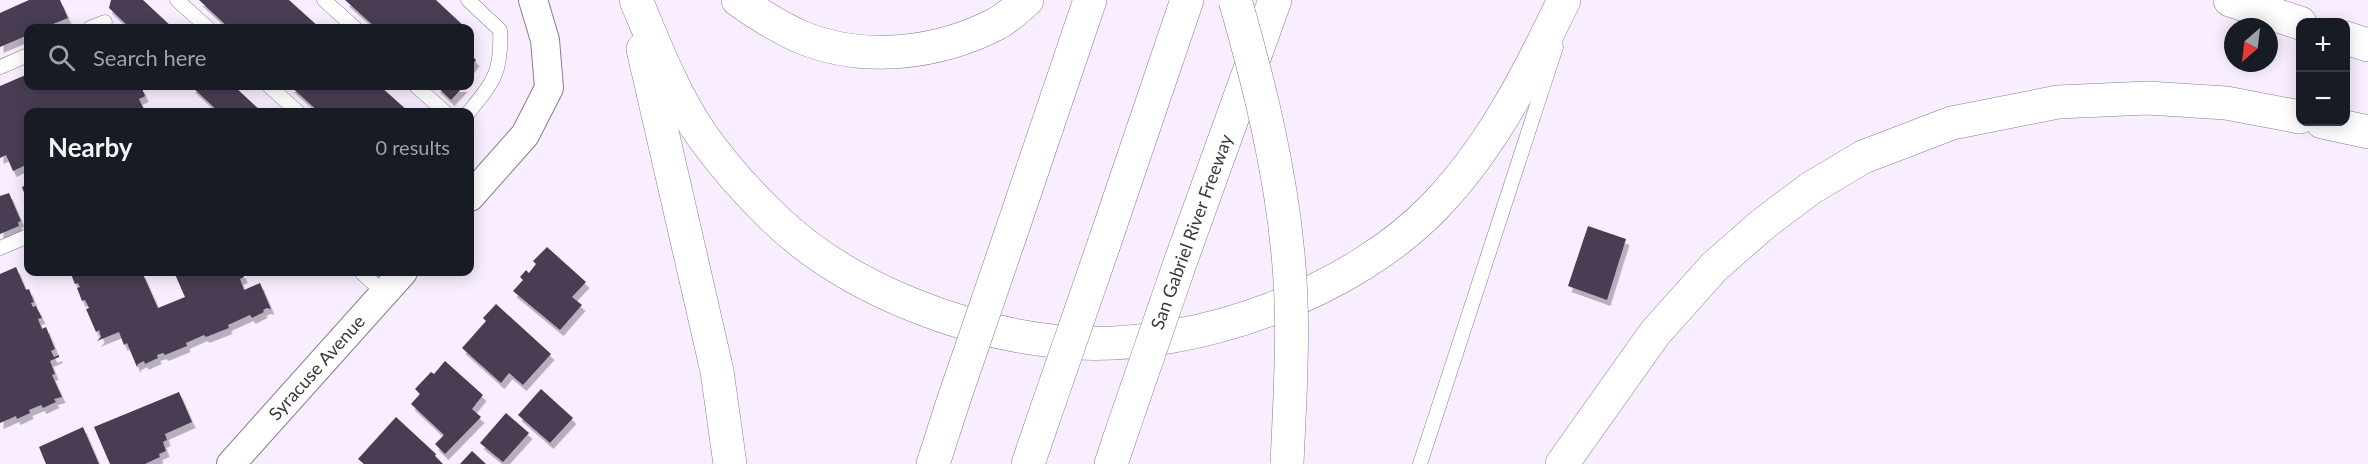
<!DOCTYPE html>
<html lang="en">
<head>
<meta charset="utf-8">
<style>
  :root { --surface:#171b24; --page:#242831; --text:#f1f3f6; --muted:#9ea1a6; --line:#363941 }
  body { margin:0; font-family:Lato,sans-serif; background:var(--page); color:var(--text) }
  .controls { position:absolute; right:18px; top:18px; display:grid; overflow:hidden; border-radius:12px; box-shadow:0 3px 15px #0003 }
  .controls button { width:54px; height:54px; display:grid; place-items:center; padding:0; border:0; border-bottom:2px solid var(--line); background:var(--surface); color:var(--text); font:30px sans-serif }
  .compass { position:absolute; left:2224px; top:18px; width:54px; height:54px; border-radius:50%; background:var(--surface); box-shadow:0 3px 15px #0003; rotate:208deg }
  .list { margin:0; padding:0; list-style:none }
  h2 { display:flex; justify-content:space-between; align-items:center; height:78px; margin:0; padding:0 24px; font-size:26px }
  h2 small { font-size:20px; font-weight:400; color:var(--muted) }
  .icon { flex:none; width:33px; height:33px; fill:none; stroke:currentColor; stroke-width:2; stroke-linecap:round; stroke-linejoin:round }
  .map { position:relative; flex:none; width:2368px; height:464px; overflow:hidden }
  .search { position:absolute; background:var(--surface); box-shadow:0 3px 15px #0003; left:24px; top:24px; width:450px; height:66px; display:flex; align-items:center; gap:15px; box-sizing:border-box; padding:0 21px; border-radius:12px; color:var(--muted); font-size:22px }
  .panel { position:absolute; background:var(--surface); box-shadow:0 3px 15px #0003; left:24px; top:108px; width:450px; height:168px; border-radius:12px }
  .map>svg:first-child { display:block }
</style>
</head>
<body>
<div class="map">
<svg width="2368" height="464" viewBox="0 0 2368 464">
  <defs>
    <filter id="shadow"><feDropShadow dx="3.5" dy="6" stdDeviation="0" flood-color="#0004"/></filter>
  </defs>
  <rect width="100%" height="100%" fill="#f9eeff"/>
  <g fill="#4a3c52" filter="url(#shadow)">
    <path d="M29,0H60L68,18L43,28H28V35L0,47V13Z"/>
    <path d="M111,0H143L173,28H130L109,8Z"/>
    <path d="M199,0H289L320,28H229Z"/>
    <path d="M345,0H436L466,28H376Z"/>
    <path d="M470,54L476,60L470,68Z"/>
    <path d="M28,74V86H141L145,96L139,99L145,112H28V164L13,171L6,155L0,158V86Z"/>
    <path d="M191,86H234L262,112H219Z"/>
    <path d="M290,86H380L409,112H319Z"/>
    <path d="M436,86H464L451,100Z"/>
    <path d="M28,184V204L22,187Z"/>
    <path d="M9,193L21,221L18,222L19,226L0,234V196Z"/>
    <path d="M1588,226L1626,239L1607,300L1568,286Z"/>
    <path d="M547,247L586,282L572,297L582,305L560,330L513,291L523,280L520,277L526,270L529,273L536,264L533,261Z"/>
    <path d="M16,267L26,290L29,289L34,302L31,303L33,307L36,306L42,318L38,319L42,329L46,327L55,349L51,351L54,357L59,355V357L50,361L55,374L52,375L62,397L54,399L56,402L43,408L41,405L29,410L30,413L17,419L16,416L0,423V274Z"/>
    <path d="M70,272H142L158,308L185,297L174,272H242L244,277L240,279L244,290L260,283L271,309L267,308L263,310L264,312L252,318L250,315L228,325L229,328L206,337L204,335L186,343L187,346L165,355L163,353L157,355L158,358L145,364L144,361L138,364L137,367L127,343L124,345L119,332L97,341L101,337L99,330L96,332L86,309L89,308L85,300L82,301L77,288L80,287L78,283L75,284Z"/>
    <path d="M496,304L551,354L523,385L509,373L501,383L462,348L486,321L483,318Z"/>
    <path d="M445,361L483,395L472,409L481,417L445,454L435,444L444,435L411,404L420,394L415,389L431,372L434,374Z"/>
    <path d="M541,389L573,418L550,443L518,415Z"/>
    <path d="M179,392L192,422L165,434L167,440L163,442L166,451L159,454L160,457L145,464H110L94,427Z"/>
    <path d="M506,413L529,433L503,462L480,443Z"/>
    <path d="M396,417L436,454L435,456L443,464H364L358,459Z"/>
    <path d="M83,427L99,464H46L39,447Z"/>
    <path d="M472,451L486,464H460Z"/>
  </g>
  <g fill="none" stroke-linecap="round" stroke-linejoin="round">
    <defs>
      <g id="service">
        <path d="M177,0L208,28"/>
        <path d="M324,0L355,28"/>
        <path d="M468,0L500,30C502,72 494,81 469,112"/>
        <path d="M90,28L105,22"/>
        <path d="M0,67L28,55"/>
        <path d="M269,86L298,112"/>
        <path d="M416,86L445,112"/>
        <path d="M0,248L28,236"/>
        <path d="M361,272L384,293"/>
        <path d="M1420,464L1556,47"/>
      </g>
      <g id="minor">
        <path d="M470,197L525,135L549,88L545,40L533,0"/>
        <path id="s1" d="M231,464L403,272"/>
      </g>
      <g id="motorway">
        <path d="M636,0C655,45 673,93 701,134C722,164 747,192 774,218C849,291 973,337 1077,343C1198,349 1353,293 1437,204C1493,145 1529,73 1564,0"/>
        <path d="M738,0C758,14 778,27 801,37C864,63 939,54 998,23C1008,17 1018,8 1027,0"/>
        <path d="M2230,0L2300,23"/>
        <path d="M2346,38L2368,45"/>
        <path d="M643,49L717,371L730,464"/>
        <path d="M2322,122L2368,132"/>
        <path d="M1011,233L1090,0"/>
        <path d="M1104,244L1187,0"/>
        <path d="M1180,263L1275,0"/>
        <path d="M933,464L953,402"/>
        <path d="M1028,464L1043,420"/>
        <path d="M1111,464L1119,440"/>
        <path d="M1562,464L1655,333L1714,267L1763,224L1811,188L1863,157L1952,123L2058,102L2148,98L2226,103L2300,117"/>
      </g>
    </defs>
    <use href="#service" stroke="#8a7b93" stroke-width="15"/>
    <use href="#minor" stroke="#8a7b93" stroke-width="30"/>
    <use href="#motorway" stroke="#8a7b93" stroke-width="34"/>
    <use href="#service" stroke="#fff" stroke-width="14"/>
    <use href="#minor" stroke="#fff" stroke-width="28"/>
    <use href="#motorway" stroke="#fff" stroke-width="33"/>
    <defs>
      <g id="motorway-bridge">
        <path d="M1235,0C1259,83 1280,168 1288,254C1295,324 1290,394 1287,464"/>
        <path d="M953,402L1011,233"/>
        <path d="M1043,420L1104,244"/>
        <path d="M1119,440L1180,263"/>
      </g>
    </defs>
    <use href="#motorway-bridge" stroke="#8a7b93" stroke-width="34" stroke-linecap="butt"/>
    <use href="#motorway-bridge" stroke="#fff" stroke-width="33"/>
  </g>
  <g text-anchor="middle" stroke-width="6" stroke-linejoin="round" paint-order="stroke">
    <g font-size="18" fill="#3d3641" stroke="#fff">
      <text transform="translate(1192 232) rotate(-70)" y="6">San Gabriel River Freeway</text>
      <text dy="6" stroke="none"><textPath href="#s1" startOffset="129">Syracuse Avenue</textPath></text>
    </g>
  </g>
</svg>
<div class="controls">
<button>+</button>
<button>−</button>
</div>
<svg class="compass" viewBox="-18 -18 36 36"><path d="M0-13l5 13h-10z" fill="#e53935"/><path d="M0 13l5-13h-10z" fill="#9ea1a6"/></svg>
<div class="search"><svg class="icon" aria-label="search" viewBox="0 0 24 24"><circle cx="10" cy="10" r="6"/><path d="M15 15l6 6"/></svg>Search here</div>
<section class="panel">
<h2>Nearby<small>0 results</small></h2>
<ul class="list">
</ul>
</section>
</div>
</body>
</html>
